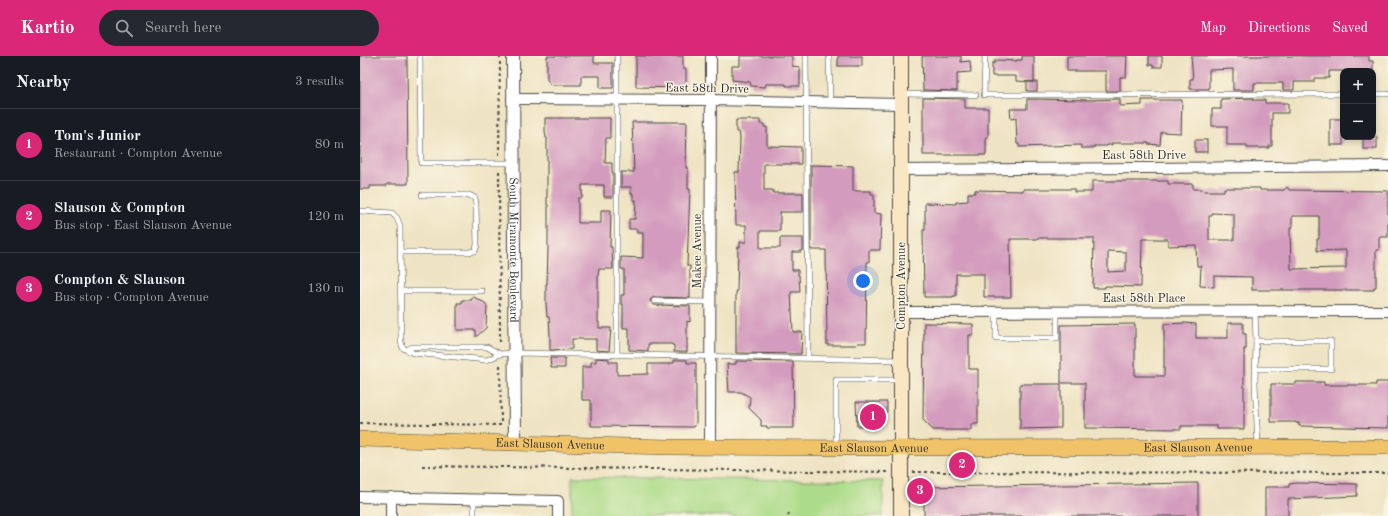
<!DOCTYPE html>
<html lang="en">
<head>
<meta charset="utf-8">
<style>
  :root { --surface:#171b24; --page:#242831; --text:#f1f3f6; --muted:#9ea1a6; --line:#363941; --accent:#db2777 }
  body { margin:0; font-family:"Old Standard TT",serif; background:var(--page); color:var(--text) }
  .controls { position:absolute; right:12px; top:12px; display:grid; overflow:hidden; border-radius:8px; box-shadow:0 2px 6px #0003 }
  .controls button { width:36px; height:36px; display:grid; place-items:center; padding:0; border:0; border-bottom:1px solid var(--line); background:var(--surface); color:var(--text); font:20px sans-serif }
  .you { position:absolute; left:503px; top:225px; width:14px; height:14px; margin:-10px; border:3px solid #fff; border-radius:50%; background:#1a73e8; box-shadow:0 0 0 6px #1a73e833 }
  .badge { display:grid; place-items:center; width:26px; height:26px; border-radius:50%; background:var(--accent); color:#fff; font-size:13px; font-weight:700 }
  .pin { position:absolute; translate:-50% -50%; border:2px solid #fff; box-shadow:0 1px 4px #0006 }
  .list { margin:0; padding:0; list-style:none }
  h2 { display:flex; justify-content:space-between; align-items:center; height:52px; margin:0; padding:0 16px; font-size:17px }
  h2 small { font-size:13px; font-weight:400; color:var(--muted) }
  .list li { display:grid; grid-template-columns:26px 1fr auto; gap:12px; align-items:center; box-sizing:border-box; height:72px; padding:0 16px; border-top:1px solid var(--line) }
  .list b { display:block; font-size:15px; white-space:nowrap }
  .list p { margin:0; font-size:13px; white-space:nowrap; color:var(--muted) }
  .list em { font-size:13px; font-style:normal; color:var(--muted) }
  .icon { flex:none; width:22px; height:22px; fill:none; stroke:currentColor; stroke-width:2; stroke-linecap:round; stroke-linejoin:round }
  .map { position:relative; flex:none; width:1028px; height:460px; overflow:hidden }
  header { display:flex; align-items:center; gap:24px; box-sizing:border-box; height:56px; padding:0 20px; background:var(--accent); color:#fff }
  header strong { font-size:19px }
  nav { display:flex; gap:22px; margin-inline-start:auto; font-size:14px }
  .search { width:280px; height:36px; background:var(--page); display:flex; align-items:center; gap:10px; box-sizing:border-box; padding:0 14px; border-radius:22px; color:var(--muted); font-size:15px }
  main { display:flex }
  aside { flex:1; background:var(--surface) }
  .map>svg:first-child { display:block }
</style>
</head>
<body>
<header>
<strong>Kartio</strong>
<div class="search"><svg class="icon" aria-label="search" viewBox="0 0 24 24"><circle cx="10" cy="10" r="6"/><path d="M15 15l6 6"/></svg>Search here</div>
<nav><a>Map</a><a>Directions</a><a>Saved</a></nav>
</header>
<main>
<aside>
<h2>Nearby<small>3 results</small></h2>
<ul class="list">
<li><span class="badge">1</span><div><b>Tom's Junior</b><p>Restaurant · Compton Avenue</p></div><em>80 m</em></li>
<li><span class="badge">2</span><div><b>Slauson &amp; Compton</b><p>Bus stop · East Slauson Avenue</p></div><em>120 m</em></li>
<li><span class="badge">3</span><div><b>Compton &amp; Slauson</b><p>Bus stop · Compton Avenue</p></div><em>130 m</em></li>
</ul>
</aside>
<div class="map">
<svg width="1028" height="460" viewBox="0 0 1028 460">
  <rect width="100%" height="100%" fill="#fcf5e5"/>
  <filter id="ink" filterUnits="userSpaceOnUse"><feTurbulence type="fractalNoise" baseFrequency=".025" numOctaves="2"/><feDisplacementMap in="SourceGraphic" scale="8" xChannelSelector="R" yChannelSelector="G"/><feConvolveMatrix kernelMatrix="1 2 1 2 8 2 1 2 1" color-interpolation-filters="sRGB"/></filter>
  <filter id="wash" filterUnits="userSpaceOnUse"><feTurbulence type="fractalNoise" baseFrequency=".012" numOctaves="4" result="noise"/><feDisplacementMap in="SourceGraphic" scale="16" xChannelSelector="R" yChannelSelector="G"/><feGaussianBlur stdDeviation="0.9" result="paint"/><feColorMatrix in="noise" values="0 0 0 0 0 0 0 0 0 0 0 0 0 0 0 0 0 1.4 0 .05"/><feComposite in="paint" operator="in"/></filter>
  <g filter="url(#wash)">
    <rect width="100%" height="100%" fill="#eee3c2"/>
    <path fill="#acdb89" stroke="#6c835a" d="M212,421L523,425V460H212Z"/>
    <g id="blocks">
      <g fill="#d39bbd" fill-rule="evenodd">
        <path d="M0,0H47L48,128H27V130H10V133H0Z"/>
        <path d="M187,0H234V7H253V32H240V20H221V29H192L187,24Z"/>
        <path d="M276,0H323V13H326V32L276,31Z"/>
        <path d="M380,0H432V10L440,11V30H426V28H406L405,31L391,30L390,26L372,24V10H380Z"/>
        <rect x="478" y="0" width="24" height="10"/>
        <path d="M562,0H601V6L610,5L611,16L597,17V35L563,34Z"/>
        <path d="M662,0H674V26L656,25V20H632V7H635V4L657,5V4H662Z"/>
        <path d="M707,0H767L766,21H760V35H746V15H707Z"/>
        <path d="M789,0H802V11H793V9H789Z"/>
        <path d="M831,0H1009V5H1013V15H969V22H954V26H934V34H923V27H894V34H873V13L849,14V33H830V23H833Z"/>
        <rect x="667" y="26" width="10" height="9"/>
        <path d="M563,42L605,43V52H628V81H626V99H563Z"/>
        <path d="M894,42V44H905V47H928V57H912V90H909V92H887V89H867V70H852V53H861V43Z"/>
        <path d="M667,43L729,44L760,43V50L782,49V44H822L821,77L801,76L800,89L788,88L789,87H752V89H747V90H734V92H721V89L659,91V88H657L656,62L651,63L650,53H667Z"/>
        <path d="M185,62H250V82H246L245,107H252V116H253V141H244V129H222V142H218V167H241V154H251L250,191H252L253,213H239L238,219V266H239V272H251L249,295L236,294V283H212V293L190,294V279L189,261H187L186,247V228H187L188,192V149H187V82H186L185,75Z"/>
        <rect x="970" y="63" width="13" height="26"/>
        <path d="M376,64H400V68H404V71H407V90L441,91V108H404V134H413V137H443V156H420V175H400V192H420V182H443V194H441V196H432V214H438V219H439L440,236H431L433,276H442L441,298L376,297V236H377L378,191H380V186H386V169H376L375,116H379L380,81L379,76H376Z"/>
        <path d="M272,66H327L326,112H328V133H330L327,210H330V242L294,241L291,243L290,245L294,249L330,250V266L327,265V296H314V289H312V288H288V295L269,294V272H263V248H261V239H264V213H261V201L283,202V177H277V173H269V163H275L276,144H273V138H271V131H261V116H274Z"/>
        <rect x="1003" y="81" width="14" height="12"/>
        <rect x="835" y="84" width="12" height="12"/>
        <path d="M451,109L493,110V135H511V138H514V157L521,158L520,194H509V206H507L506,287H498L496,289H467L466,194H451Z"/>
        <path d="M732,125H808V128H833V133H842L844,135H864V132H900V134H924L927,131L929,134L1028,135V181H1019V194H1016V231H1014V234H892V221L854,220V231L840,230L841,210H837L836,189L808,190V183H782L781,231L745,230V232H733L734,182H677V183H650L651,241H624V218H596V240H593V241H564L563,174H565V147L596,148V146L608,145V137H615V134L663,135V133H714V136H732ZM852,157L874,158V184H849V160H852ZM932,160H959V183H957V195L986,194V212L931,213L930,172H932ZM748,195L766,196V215L748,216Z"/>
        <path d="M112,240L125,247L127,250L126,272L116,281V274H97V247H102V244H112Z"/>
        <path d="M564,267L613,268V279H609V313H618V368H611V374H573L563,364Z"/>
        <path d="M825,267L836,268V282H868V267H883V278H886V293H884V373H857V370H821V373L725,372V327H701V269L775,268V320H804V268Z"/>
        <path d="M190,302H205V312H191Z"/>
        <path d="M236,302L249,303V306H257V319L288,318V308H310V307H314V304H327V307H336V368L334,371L231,370V344H222V311H231V306H236Z"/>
        <path d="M376,305L433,306L434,372H407V370H401V364L389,352L390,341L381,336H369L367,308H376Z"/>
        <path d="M936,326H964V329H1016V326H1028V372L939,370V367H936V366H911V328H936Z"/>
        <path d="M660,328H701V372L660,373Z"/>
        <path d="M496,346H527V356H524V365L519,370H497Z"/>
        <path d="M838,427V460H564V431Z"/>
        <path d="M936,427L997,428V440L928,443V460H905V431H929V428Z"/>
      </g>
    </g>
  </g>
  <g filter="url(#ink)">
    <use href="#blocks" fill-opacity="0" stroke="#484742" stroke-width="1"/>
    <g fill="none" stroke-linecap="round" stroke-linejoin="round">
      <defs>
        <g id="service">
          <path d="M60,0L61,107H153"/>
          <path d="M257,0V299"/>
          <path d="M446,0L448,302"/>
          <path d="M469,0L470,47"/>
          <path d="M625,0L624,39L983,38"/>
          <path d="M542,38L616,39"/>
          <path d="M1013,38H1028"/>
          <path d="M0,155L32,157L37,162L40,170L41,286L43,292L47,294"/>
          <path d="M41,196H109L115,195L117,189L116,149L115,142L109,139H62"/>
          <path d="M41,235H122"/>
          <path d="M294,245L350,246"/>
          <path d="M636,256V282H697V256"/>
          <path d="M896,285L895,327L898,389"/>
          <path d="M140,298L127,291H52L47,294L53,297L127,304L140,298L155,297L540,304"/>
          <path d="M895,313H971V285H896L895,255"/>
          <path d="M476,391V324H539"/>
          <path d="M114,460V443"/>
        </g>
        <g id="minor">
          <path d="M152,43L351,44L541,48"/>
          <path d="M541,114L1028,110"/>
          <path d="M541,256L1028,255"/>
          <path d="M350,391L351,0"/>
          <path d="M0,441L198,445V460"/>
          <path d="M31,441V460"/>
        </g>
        <g id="tertiary">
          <path id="s1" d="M153,0L155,388"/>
        </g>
        <path id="secondary" d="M541,0V460"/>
        <g id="primary">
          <path id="s2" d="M0,383L308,391L540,392L1028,391"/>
        </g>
      </defs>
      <use href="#service" stroke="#484742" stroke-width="6"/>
      <use href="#minor" stroke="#484742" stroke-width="12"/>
      <use href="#tertiary" stroke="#484742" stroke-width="14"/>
      <use href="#secondary" stroke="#484742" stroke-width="16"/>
      <use href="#primary" stroke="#484742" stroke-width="16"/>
      <g stroke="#484742" stroke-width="2" stroke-dasharray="3 3" stroke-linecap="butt">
        <path d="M139,99L140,0"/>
        <path d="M139,115L140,289"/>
        <path d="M0,367L141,369L140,307"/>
        <path d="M62,410L529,416"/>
        <path d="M553,416L1028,417"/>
        <path d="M428,460L430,455"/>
      </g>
      <use href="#service" stroke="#fff" stroke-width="5"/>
      <use href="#minor" stroke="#fff" stroke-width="10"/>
      <use href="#tertiary" stroke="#fff" stroke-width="12"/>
      <use href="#secondary" stroke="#f9e7c3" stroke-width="14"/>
      <use href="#primary" stroke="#f1c369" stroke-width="15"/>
    </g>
  </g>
  <g text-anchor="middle" stroke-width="3" stroke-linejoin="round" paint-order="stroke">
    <g font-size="12" fill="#2b2b2b" stroke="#fcf5e5">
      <text transform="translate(347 32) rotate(1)" y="4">East 58th Drive</text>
      <text x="784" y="103">East 58th Drive</text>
      <text dy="4" stroke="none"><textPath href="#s1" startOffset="194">South Miramonte Boulevard</textPath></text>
      <text transform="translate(337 195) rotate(-90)" y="4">Makee Avenue</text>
      <text transform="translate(541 230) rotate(-90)" y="4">Compton Avenue</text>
      <text x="784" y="246">East 58th Place</text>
      <text dy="4" stroke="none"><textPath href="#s2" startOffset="190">East Slauson Avenue</textPath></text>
      <text dy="4" stroke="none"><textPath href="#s2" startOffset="514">East Slauson Avenue</textPath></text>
      <text dy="4" stroke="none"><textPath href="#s2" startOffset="838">East Slauson Avenue</textPath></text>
    </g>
  </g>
</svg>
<div class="controls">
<button>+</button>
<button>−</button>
</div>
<div class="you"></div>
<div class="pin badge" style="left:513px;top:361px">1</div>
<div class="pin badge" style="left:602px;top:409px">2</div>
<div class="pin badge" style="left:560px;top:435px">3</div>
</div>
</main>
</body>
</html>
